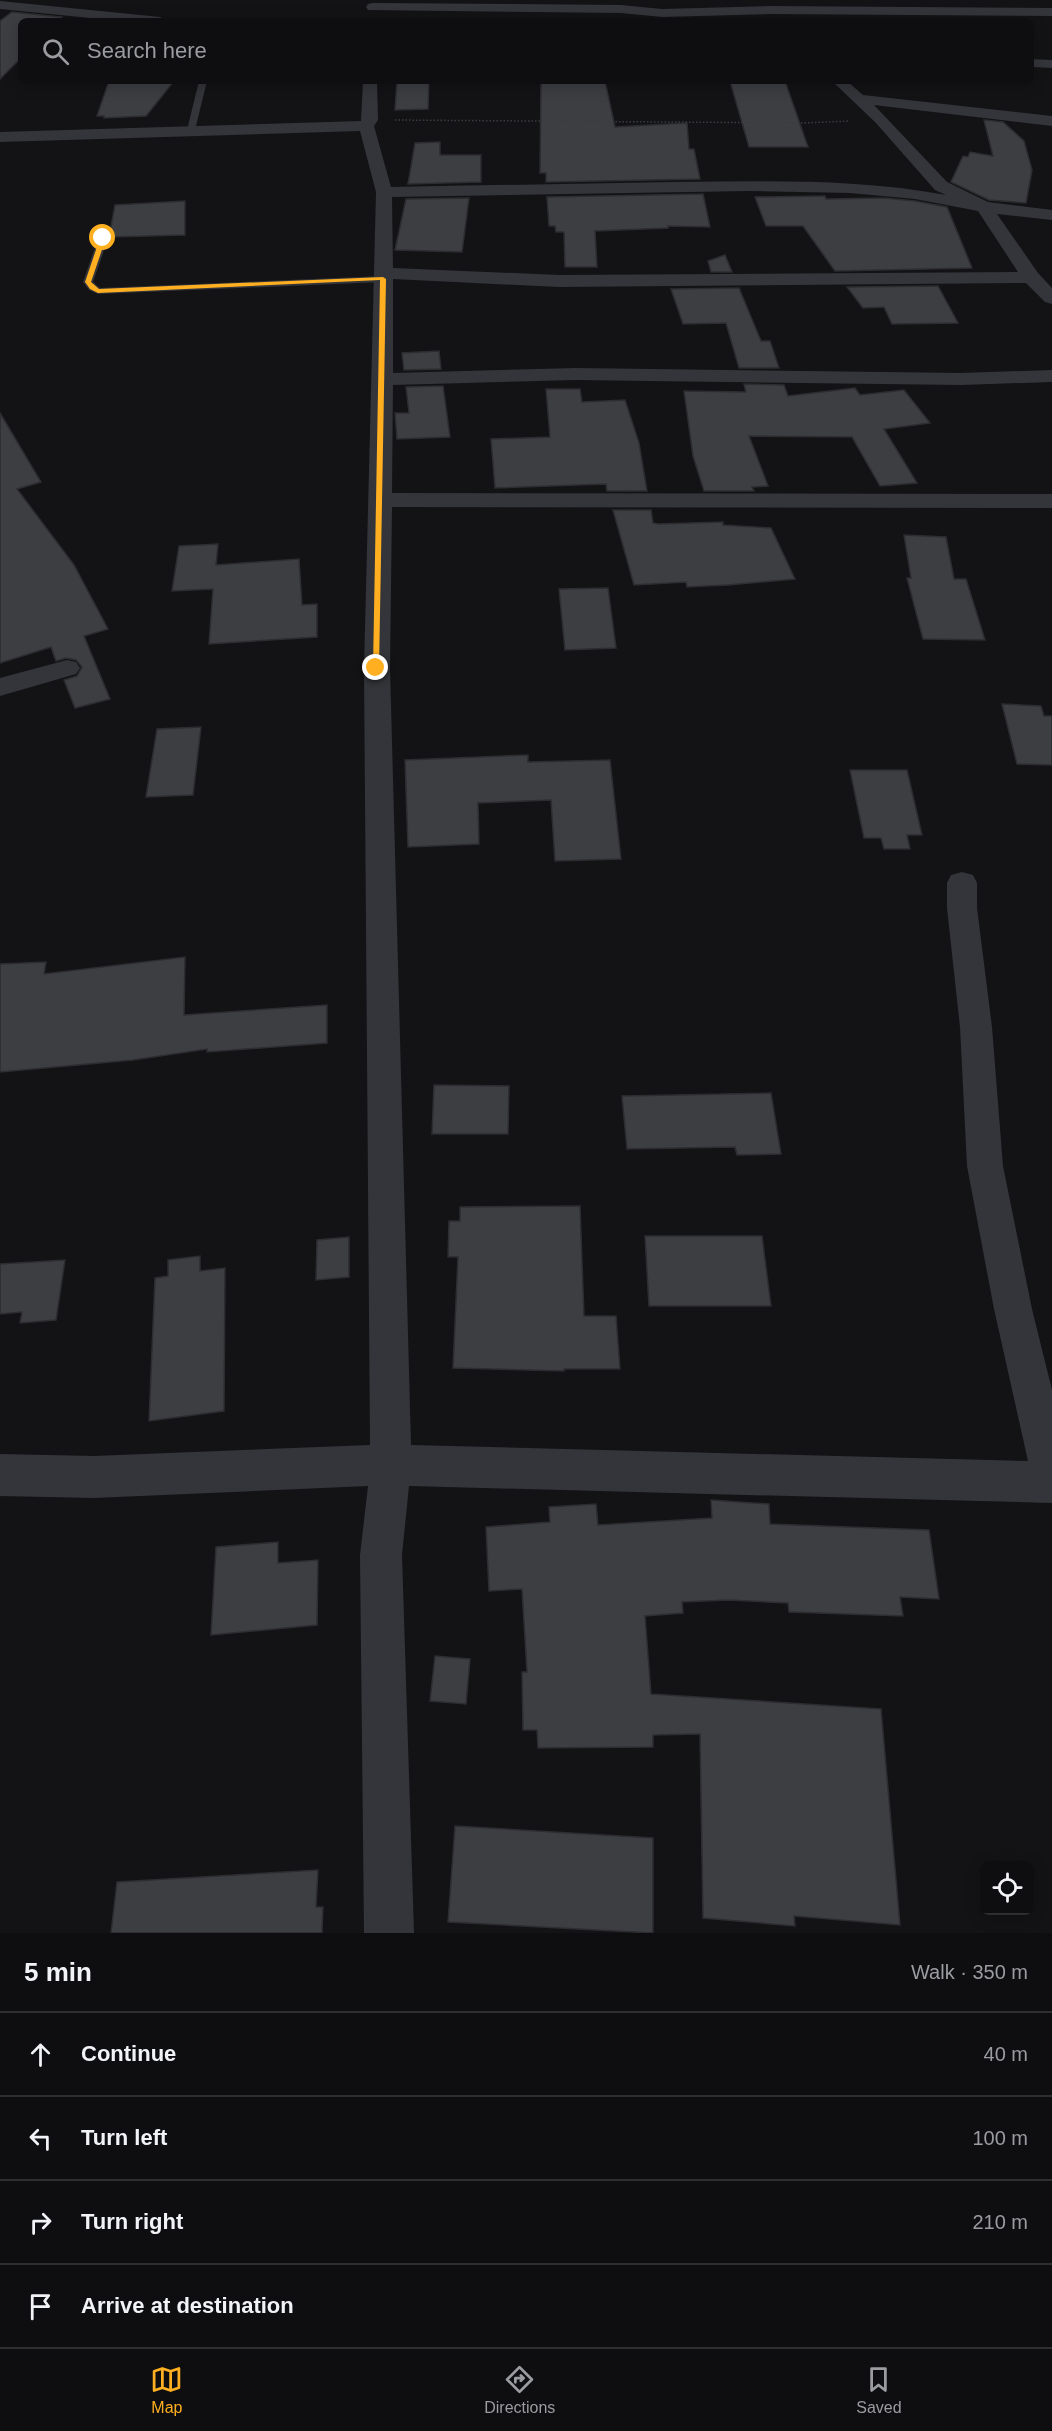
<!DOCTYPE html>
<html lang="en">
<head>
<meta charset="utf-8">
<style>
  :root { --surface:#0e0e10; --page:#171719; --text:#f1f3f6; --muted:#9b9c9f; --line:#2e2e30; --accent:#ffaf20 }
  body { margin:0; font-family:Helvetica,sans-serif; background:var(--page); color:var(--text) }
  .controls { position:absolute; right:18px; bottom:18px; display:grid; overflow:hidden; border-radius:9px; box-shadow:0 3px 15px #0003 }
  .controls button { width:54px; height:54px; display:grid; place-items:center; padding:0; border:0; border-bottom:2px solid var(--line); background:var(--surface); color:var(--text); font:30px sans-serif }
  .stop { position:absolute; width:18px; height:18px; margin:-14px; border:4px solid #ffaf20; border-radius:50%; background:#fff }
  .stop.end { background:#ffaf20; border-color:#fff; box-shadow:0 2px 6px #0008 }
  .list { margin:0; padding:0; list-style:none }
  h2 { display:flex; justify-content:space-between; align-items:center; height:78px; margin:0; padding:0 24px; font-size:26px }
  h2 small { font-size:20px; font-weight:400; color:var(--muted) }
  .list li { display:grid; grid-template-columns:39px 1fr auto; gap:18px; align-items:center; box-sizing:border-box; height:84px; padding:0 24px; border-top:2px solid var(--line) }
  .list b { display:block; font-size:22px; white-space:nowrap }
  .list em { font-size:20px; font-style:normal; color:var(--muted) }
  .icon { flex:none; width:33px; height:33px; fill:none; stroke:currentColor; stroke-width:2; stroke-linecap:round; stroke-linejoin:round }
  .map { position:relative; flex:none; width:1052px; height:1933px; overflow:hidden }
  .search { position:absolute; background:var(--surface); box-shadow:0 3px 15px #0003; left:18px; right:18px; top:18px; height:66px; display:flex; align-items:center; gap:15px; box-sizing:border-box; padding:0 21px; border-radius:9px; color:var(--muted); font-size:22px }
  .sheet { height:414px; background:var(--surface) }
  nav { display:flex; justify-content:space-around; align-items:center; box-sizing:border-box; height:84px; border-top:2px solid var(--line); background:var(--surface); font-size:16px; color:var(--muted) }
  nav a { display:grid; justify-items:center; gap:3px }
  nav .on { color:var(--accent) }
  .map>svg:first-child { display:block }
</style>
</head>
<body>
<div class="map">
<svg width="1052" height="1933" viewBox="0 0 1052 1933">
  <rect width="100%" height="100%" fill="#131315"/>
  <g fill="#3c3e42" stroke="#2d2d31" stroke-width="1.5">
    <path d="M12,12L62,17L58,21H21V58L0,79V21Z"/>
    <path d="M109,81H174L146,116L104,118V116H97Z"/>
    <path d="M397,81H429L428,109L395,110Z"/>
    <path d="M541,81H605L615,127L687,123L689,149H694L700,179L546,182V173H540Z"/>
    <path d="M730,81H785L808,147H749Z"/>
    <path d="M984,120L1003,122L1024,141L1032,170L1026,203L989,200L951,182L963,156L968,157L970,152L993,156Z"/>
    <path d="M440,142V155H481V182L408,184L415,143Z"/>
    <path d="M703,194L710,227L668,226V228L595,231L597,267H565L564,232H556L555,226H549L547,197Z"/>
    <path d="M825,196L826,199L884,198L915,201L947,207L972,268L835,271L803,226H766L755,197Z"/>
    <path d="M469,198L462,252L395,250L406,199Z"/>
    <path d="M185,201V235L109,237L115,205Z"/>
    <path d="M725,255L732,272H711L708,261Z"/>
    <path d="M938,286L958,323L892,324L884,307L863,308L847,287Z"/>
    <path d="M739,288L761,341H770L779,368H739L726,323L683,324L671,289Z"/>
    <path d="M439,351L441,369L404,370L402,353Z"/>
    <path d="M744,384L784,385L788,396L855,388L860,395L904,390L930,423L884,429L917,483L880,486L852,437L749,436L768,486L752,487L754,491H704L693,456L684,391L746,392Z"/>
    <path d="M443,386L450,437L397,439L395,413H409L406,387Z"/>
    <path d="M546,389H580L582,402L625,400L639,443L647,491H607L606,484L495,488L491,439L550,437Z"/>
    <path d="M0,413L41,482L17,489L74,565L108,629L84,636L110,699L75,708L64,680L77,676L82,667L76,660L66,658L56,661L51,647L0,663Z"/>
    <path d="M613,510H651L653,523L658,524L723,522V525L771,528L795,579L728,585L687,587L686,582L634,585Z"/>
    <path d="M904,535L946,537L954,579H966L985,640L923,639L907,578H911Z"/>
    <path d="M218,544L216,565L299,559L302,605L317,604V637L209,644L213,589L172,591L179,546Z"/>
    <path d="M608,588L616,648L565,650L559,589Z"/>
    <path d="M1002,704L1041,706L1044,716H1052V765L1017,764Z"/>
    <path d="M201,727L193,795L146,797L157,729Z"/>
    <path d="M528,755V762L610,760L621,859L555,861L551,800L478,803L479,844L408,847L405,760Z"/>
    <path d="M850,770H907L922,835H907L910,849H884L881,838H864Z"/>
    <path d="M185,957L184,1015L327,1005V1043L207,1052V1049L133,1060L0,1072V964L46,962L44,974Z"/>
    <path d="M434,1085L509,1086L508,1134H432Z"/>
    <path d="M771,1093L781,1154L737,1155L735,1147L627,1149L622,1096Z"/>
    <path d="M580,1206L584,1316H616L620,1369H564V1371L453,1368L458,1257H448L449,1221H460V1207Z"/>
    <path d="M645,1236H762L771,1306H649Z"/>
    <path d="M349,1237V1277L316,1280L317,1240Z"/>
    <path d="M200,1256V1271L225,1268L224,1411L149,1421L155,1278L168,1276V1260Z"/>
    <path d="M65,1260L56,1320L20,1323L22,1312L0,1314V1264Z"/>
    <path d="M711,1500L769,1504L770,1524L929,1530L939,1599L900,1597L903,1616L789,1612L788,1603L728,1600L682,1602L683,1613L645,1616L651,1694L881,1709L900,1925L794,1916L795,1926L703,1918L700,1734L653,1735V1747L538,1748L537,1730H523L522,1672H527L522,1589L489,1591L486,1527L550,1522L549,1507L596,1504L598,1525L712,1518Z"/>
    <path d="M278,1542V1563L318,1560L317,1625L211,1635L216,1547Z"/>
    <path d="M435,1656L470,1659L466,1704L430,1701Z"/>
    <path d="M455,1826L653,1838V1933L448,1922Z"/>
    <path d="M318,1870L316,1907H323L322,1933H111L117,1882Z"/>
  </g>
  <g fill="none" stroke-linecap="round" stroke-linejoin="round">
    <path stroke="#393c41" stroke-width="1.5" stroke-dasharray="1.5 2" stroke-linecap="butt" d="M395,120L803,123L850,121"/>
    <g fill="#33353a" fill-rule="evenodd">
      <path d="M199,81H207L195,130L191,132L187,130Z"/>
      <path d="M103,236L108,239L93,282L100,288L383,276L388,279L383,282L98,294L89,290L83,282L98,239Z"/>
    </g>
    <g fill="#33353a" fill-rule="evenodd">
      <path d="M0,1L160,17L167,21H120L0,9Z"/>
      <path d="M373,3L621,5L662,9L769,6L1052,8V16L769,14L662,17L621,13L368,10L366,7L368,4Z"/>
      <path d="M1031,59L1052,60V68L1031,67Z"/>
      <path d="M363,81H377L378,120L374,126L391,187C485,185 579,184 673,182C764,181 856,178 946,195L935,190L876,123L832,81H847L863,95L1052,116V126L874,105L947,182L988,202L1052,210V220L997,214L1038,273L1052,288V304L1045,302L1026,283L559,287L393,279V373L576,368L961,373L1052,370V382L961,385L576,380L393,385L392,493L1052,494V508L392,507L390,668L411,1445L1028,1461L994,1309L967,1166L960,1027L947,908V883L951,875L962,872L973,875L977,883V908L992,1027L1003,1166L1032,1309L1052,1390V1503L409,1486L402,1555L414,1933H364L360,1555L368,1486L94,1498L0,1496V1454L94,1456L370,1445L364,668L376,192L360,131L0,142V132L361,121ZM749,191L850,193L915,199L978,211L1018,272L559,275L393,268L392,197Z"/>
      <path d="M67,660L76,662L80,668L76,674L0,696V678Z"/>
    </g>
  </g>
  <path fill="#ffaf20" d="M103,237L106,238L91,282L99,289L383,277L386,279L379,670L373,668L380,280L98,293L90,289L85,282L100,238Z"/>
</svg>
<div class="controls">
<button><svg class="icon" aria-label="locate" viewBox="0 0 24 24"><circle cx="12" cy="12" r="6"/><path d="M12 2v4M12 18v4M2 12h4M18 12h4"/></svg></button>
</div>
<div class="stop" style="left:103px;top:238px"></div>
<div class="stop end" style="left:376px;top:668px"></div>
<div class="search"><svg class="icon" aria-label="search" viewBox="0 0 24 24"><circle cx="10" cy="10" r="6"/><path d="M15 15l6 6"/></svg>Search here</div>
</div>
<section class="sheet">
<h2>5 min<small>Walk · 350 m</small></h2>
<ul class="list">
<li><svg class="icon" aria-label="ahead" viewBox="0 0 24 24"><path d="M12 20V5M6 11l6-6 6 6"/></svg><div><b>Continue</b></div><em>40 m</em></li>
<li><svg class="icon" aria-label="left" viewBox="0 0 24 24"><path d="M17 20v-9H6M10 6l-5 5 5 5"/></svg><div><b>Turn left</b></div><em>100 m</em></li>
<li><svg class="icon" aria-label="right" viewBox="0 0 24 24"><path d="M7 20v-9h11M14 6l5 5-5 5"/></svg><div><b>Turn right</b></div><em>210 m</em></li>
<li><svg class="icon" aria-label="arrive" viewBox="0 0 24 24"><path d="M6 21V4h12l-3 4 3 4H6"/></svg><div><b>Arrive at destination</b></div></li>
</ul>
</section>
<nav>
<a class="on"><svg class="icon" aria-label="map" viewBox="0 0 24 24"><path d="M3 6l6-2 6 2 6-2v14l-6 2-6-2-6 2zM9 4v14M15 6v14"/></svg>Map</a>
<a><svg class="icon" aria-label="directions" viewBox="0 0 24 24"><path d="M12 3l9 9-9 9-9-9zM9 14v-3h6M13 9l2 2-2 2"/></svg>Directions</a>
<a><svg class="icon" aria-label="saved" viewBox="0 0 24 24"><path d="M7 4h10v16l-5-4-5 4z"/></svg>Saved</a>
</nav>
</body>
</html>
